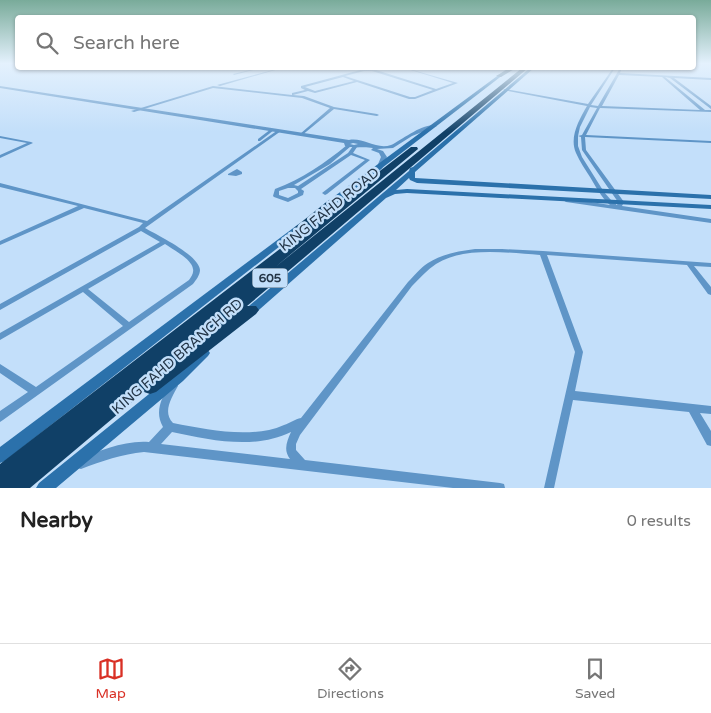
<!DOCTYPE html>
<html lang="en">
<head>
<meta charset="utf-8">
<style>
  :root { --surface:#fff; --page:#f2f2f2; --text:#222; --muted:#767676; --line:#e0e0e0; --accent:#d93025 }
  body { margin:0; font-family:"Varela Round",sans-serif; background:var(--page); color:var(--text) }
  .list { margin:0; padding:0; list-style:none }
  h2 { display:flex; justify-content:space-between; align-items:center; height:65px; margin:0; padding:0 20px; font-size:21px }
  h2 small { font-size:16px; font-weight:400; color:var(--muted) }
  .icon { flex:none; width:28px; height:28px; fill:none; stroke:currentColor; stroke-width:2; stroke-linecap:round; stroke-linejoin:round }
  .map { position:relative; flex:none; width:711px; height:488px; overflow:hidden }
  .search { position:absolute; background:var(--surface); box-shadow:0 1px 4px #0004; left:15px; right:15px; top:15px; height:55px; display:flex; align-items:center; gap:12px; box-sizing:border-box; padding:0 18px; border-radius:5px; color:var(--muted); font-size:19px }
  .sheet { height:155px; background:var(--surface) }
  nav { display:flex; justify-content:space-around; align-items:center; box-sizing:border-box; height:70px; border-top:1px solid var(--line); background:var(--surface); font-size:14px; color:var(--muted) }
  nav a { display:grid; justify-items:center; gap:2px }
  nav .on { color:var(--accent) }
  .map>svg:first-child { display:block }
</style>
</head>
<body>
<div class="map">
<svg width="711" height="488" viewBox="0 0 711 488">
  <rect width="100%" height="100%" fill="#c3dffa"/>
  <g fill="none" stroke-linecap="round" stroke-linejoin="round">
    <g fill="#5f95c7" fill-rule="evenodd">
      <path d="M258,68H261L234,75L233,74Z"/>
      <path d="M280,68H282L220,86L217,85Z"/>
      <path d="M404,68H406L458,83L415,99H409L357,82L315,93L308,91L293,95L304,96L334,107L377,114L379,115L377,116L334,109L301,136H300V134L330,108L302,98L213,88L134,112L131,111L213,86L292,95V93L305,90L301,88V86L364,69H373L436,89L453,83ZM364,71H372L433,90L415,97H410L345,76ZM343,77L354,81L315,91L305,87Z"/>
      <path d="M613,68H615L591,105L598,106L620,68H622L620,73L711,78V80L674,78L711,106V109L670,78L665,77L705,110H711V112L600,108L586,135L711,141V143L585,137L586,150L624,202L622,206L711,219V223L566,202L563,200L566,198L610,205C601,197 596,187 590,177C585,169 580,162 576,153C569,137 579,120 587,106L503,90L505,89L588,104ZM619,75L662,77L700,110L602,106ZM590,107L597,108L582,135L578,136L580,127ZM578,136L581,137L582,150L618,202L617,205L611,200L604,192L582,157L578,146Z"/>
      <path d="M271,129L274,130L260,141H258V139Z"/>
      <path d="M278,130L281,131L145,228C157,235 199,255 200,270C200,275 196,280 193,284L3,420L0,422V411L28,392L0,373V364L36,387L123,326L83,292L0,340V333L160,242L141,231L0,310V304L139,227L143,223L84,208L0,245V241L78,206L0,187V183L147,221ZM165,244C172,249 192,259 193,269C194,273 191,277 189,280L129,322L88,289Z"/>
      <path d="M0,136L31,142L33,143L0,158V155L27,143L0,138Z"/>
      <path d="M347,145L351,146L330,164L294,185L298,186L348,153L353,146H357V147L353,153L370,160L327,194L325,195L322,193L365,160L351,155L301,189L304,191L303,195L288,202L274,197L273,196L275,189C302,179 325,163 347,145ZM288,188H295L298,191V193L288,198L279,195V191Z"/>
      <path d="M237,169L242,172V174L236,176L228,175V174Z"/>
      <path d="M475,249H502L543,251L711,263V267L694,266L711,287V295L708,294L687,265L547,255L583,352L575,391L711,406V414L700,413L711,431V446L707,445L689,412L573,400L554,488H544L575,352L540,255C508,253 465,246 436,264C427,270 420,278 412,286L300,435L296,444V450L305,460L500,483L504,484L505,488H453L144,452C122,454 102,461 81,469L77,468L76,464L77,460C99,451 125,440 149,442L163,427C154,411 162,398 170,383L173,382L176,383L178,386C172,397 162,412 173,423C204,429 237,436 269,430C274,429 279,427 284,425C290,423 295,419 301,418L408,282C414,276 420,268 428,263C442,254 459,251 475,249ZM172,432C210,440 254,450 291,432C287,441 283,450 290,459L161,444Z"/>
    </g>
    <path fill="#5f95c7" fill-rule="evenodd" d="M0,86L349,140C363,137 376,150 391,145C402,140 425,121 437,126L412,136L393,148L377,149L383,151L387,157L382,169L379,171L376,169L381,157L379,153L371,150L373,148C362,146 355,149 345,146L344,143L0,88ZM353,143L358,144L354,145L350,144Z"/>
    <g fill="#2b71ab" fill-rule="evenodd">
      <path d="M508,68H512L330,208H324L323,206L324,204Z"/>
      <path d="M530,68H534L415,172V178L711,195V199L417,183L410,180L409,178L396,190L407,189L711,205V209L407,193L395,194L386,198L251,317L247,318L243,317L242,314L243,311L409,171L410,168L413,167Z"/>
      <path d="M300,223H303L307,225L5,461L0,463V447Z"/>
      <path d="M204,348L208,350L210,353L208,356L183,381L56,488H36L39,483L175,373L200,350Z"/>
    </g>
    <g fill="#104067" fill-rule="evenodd">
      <path d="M510,68H516L501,77L496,76Z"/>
      <path d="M522,68H528L247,306H256L259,310L256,314L156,392L150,394L144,392L30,488H0V464L298,235L292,231L294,228L329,200H337L338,202L337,204L411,147H417L418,149L274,268Z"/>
    </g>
  </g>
  <linearGradient id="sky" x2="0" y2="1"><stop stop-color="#79ab9a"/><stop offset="0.48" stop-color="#e4f1fd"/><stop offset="1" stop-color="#e4f1fd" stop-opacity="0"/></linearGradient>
  <rect width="711" height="132" fill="url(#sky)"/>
  <g text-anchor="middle" stroke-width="5" stroke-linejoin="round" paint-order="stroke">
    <rect fill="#c3dffa" stroke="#53687d" stroke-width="1" x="252.5" y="268.5" width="35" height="19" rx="4"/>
    <g font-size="12" font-weight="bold" fill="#233547">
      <text x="270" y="282">605</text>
    </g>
    <g font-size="14" fill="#233547" stroke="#c3dffa">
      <text transform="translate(329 209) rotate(-39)" y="5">KING FAHD ROAD</text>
      <text transform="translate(177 356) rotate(-41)" y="5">KING FAHD BRANCH RD</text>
    </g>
  </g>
</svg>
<div class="search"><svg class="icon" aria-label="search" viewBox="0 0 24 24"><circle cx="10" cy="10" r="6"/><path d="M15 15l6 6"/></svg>Search here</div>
</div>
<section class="sheet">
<h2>Nearby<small>0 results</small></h2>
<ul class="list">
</ul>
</section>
<nav>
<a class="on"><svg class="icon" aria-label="map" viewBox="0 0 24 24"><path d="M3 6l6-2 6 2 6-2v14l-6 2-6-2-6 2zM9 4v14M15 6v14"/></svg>Map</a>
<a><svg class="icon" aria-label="directions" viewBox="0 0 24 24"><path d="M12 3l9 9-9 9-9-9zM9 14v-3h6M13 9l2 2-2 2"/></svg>Directions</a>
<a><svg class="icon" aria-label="saved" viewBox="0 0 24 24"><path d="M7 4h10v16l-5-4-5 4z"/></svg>Saved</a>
</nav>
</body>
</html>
